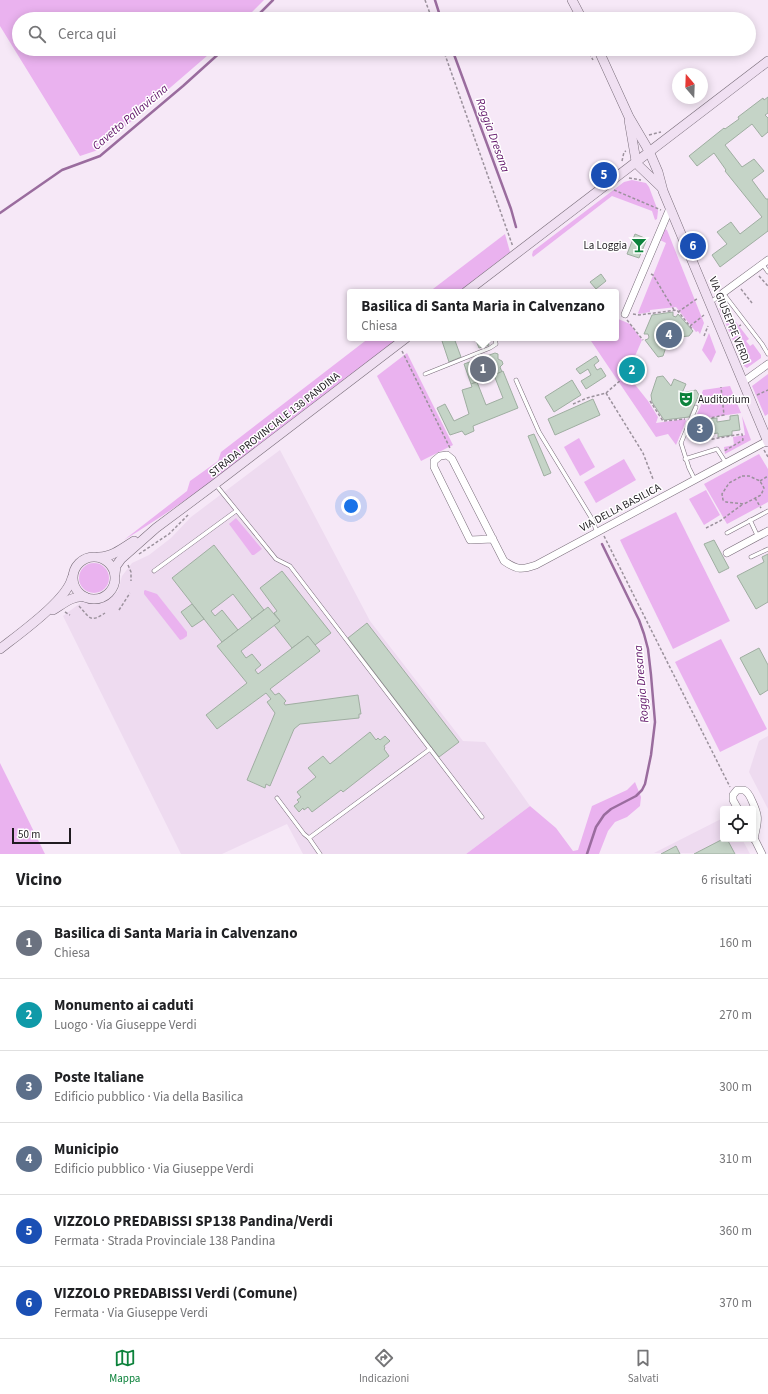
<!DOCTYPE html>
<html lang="it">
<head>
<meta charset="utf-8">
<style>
  :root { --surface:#fff; --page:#f6f6f6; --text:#202124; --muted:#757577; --line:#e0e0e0; --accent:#0c823b }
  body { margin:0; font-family:"Source Sans 3",sans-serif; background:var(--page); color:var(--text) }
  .controls { position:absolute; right:12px; bottom:12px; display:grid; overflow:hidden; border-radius:4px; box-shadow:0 2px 10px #0003 }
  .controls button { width:36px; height:36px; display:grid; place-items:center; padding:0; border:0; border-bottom:1px solid var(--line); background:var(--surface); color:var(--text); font:20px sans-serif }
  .compass { position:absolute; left:672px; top:68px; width:36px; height:36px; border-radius:50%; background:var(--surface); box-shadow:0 2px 10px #0003; rotate:341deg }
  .scale { position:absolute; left:12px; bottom:10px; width:59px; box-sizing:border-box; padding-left:4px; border:2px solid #1f1b20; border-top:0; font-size:11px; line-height:14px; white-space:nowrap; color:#1f1b20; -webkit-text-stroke:3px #fff; paint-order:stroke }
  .you { position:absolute; left:351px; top:506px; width:14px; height:14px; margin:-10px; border:3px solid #fff; border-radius:50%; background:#1a73e8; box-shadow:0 0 0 6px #1a73e833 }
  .badge { display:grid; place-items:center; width:26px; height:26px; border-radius:50%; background:var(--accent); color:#fff; font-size:13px; font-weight:700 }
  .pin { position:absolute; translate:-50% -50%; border:2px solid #fff; box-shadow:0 1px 4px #0006 }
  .popup { position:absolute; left:347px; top:289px; width:272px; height:52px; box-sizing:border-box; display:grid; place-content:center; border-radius:4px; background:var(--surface); filter:drop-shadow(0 1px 3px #0005); font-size:13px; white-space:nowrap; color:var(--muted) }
  .popup b { font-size:15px; color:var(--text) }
  .popup::after { content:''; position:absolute; left:50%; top:100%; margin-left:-8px; border:8px solid transparent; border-top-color:var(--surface) }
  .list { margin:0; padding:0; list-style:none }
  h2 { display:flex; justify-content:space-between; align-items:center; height:52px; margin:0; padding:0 16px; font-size:17px }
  h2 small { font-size:13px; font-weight:400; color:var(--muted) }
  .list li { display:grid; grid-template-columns:26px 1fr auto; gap:12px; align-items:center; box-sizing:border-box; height:72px; padding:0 16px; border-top:1px solid var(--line) }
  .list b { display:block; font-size:15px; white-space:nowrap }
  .list p { margin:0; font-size:13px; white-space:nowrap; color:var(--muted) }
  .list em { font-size:13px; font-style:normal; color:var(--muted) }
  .icon { flex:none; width:22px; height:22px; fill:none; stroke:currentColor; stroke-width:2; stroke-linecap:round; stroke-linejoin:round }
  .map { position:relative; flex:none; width:768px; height:854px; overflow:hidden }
  .search { position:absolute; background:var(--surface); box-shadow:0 2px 10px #0003; left:12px; right:12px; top:12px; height:44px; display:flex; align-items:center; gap:10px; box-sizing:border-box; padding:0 14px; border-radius:22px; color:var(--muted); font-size:15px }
  .sheet { height:484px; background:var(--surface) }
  nav { display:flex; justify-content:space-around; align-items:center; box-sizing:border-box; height:56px; border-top:1px solid var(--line); background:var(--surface); font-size:11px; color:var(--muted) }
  nav a { display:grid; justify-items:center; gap:2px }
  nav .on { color:var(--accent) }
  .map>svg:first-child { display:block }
</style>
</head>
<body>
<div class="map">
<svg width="768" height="854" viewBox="0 0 768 854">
  <rect width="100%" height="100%" fill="#f6e8f7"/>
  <g fill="#eedbf0">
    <path d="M280,450L370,621L463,741L485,742L530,806L466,854H303L287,824L222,854H181L63,616L83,601L97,604L107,600L118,591L122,576L132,563L149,555L171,538L191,517Z"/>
    <path d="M768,736V809L749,772L759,741Z"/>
    <path d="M723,818V839H742L750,854L654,853Z"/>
  </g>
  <g fill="#eab2ef">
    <path d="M0,0H264L245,19H19V49H215L98,150L80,156L0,26Z"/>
    <path d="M632,180L646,183L649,187L658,211L657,219L655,220L652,211L612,196L533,257L532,255L533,251L624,182Z"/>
    <path d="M665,229L667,230L704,323L700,334L698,331L696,332L676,307L650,310V312L639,314L638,313L666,243L660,240Z"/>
    <path d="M505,234L510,252L459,292H429Z"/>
    <path d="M722,304L749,339L746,341L750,346L753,344L761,355V358L747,368L744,366L719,308L720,305Z"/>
    <path d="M616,318L630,324L642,340L629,370L620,378L624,382L629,377L648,401L658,417L656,423L685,419L686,421L676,445L668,434L656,437L589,338H616Z"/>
    <path d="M709,333L716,352L711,363L702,350Z"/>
    <path d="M369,338H399C309,407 221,481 124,540L187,491L190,481L218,461L221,452Z"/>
    <path d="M407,353L453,445L421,461L377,376Z"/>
    <path d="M768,374V414L765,416L752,386Z"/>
    <path d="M730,386L741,413L699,419L697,414L702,403L699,402L703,390Z"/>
    <path d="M742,416L751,440L725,454L724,447L734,445L733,437L745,435Z"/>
    <path d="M579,438L595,467L580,476L564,447Z"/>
    <path d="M759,454L768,469V502L727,524L704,484Z"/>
    <path d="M624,459L636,480L596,503L584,482Z"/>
    <path d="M706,490L720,515L704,525L689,499Z"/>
    <path d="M676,512L730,621L673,649L620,540Z"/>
    <path d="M236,518L262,549L254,555H252L229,524Z"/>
    <circle cx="94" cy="578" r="15"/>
    <path d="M145,590L157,594L187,632V636L183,639L180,640L144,594V591Z"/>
    <path d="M721,639L767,729L720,752L675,662Z"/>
    <path d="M0,763L45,854H0Z"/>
    <path d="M635,782L641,797L640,806L627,817L615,822L608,831L599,854H466L530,806L556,828L573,851L578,850L592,806L627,790Z"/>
  </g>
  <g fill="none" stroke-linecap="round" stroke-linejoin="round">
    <g stroke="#9a6c9e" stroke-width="2.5">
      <path d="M435,0L441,19"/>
      <path d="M254,19L273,0"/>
      <path d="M452,49L511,209L516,227"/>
      <path d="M0,213L62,170L100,156L183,86L224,49"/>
      <path d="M587,854L596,827L604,815L611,809L636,796L642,790L645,784L651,755L655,722L651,675L648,649L644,634L639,620L602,544"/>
    </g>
  </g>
  <g fill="#c5d4c7" stroke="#9faea1">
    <path d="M768,97V113L765,115L768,118V132L762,137L752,124L725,145L742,167L754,159L764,171L752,180L766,199H768V231L720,267L712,255L727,244L717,232L731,222L740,234L762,217L725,171L726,170L714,153L697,166L689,156L724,128L725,129L739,119L738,117L763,98L764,100Z"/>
    <path d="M635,234L647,239L639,258L627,254Z"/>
    <path d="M601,274L606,281L596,289L590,282Z"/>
    <path d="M673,312V316L676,317L678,314L693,331L689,336L669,338L663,356L658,357L645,340L648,339L649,337L648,334H644L652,315Z"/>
    <path d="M441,338H454L461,357L449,362Z"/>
    <path d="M475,338H486L489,345L479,348Z"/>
    <path d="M495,353L498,354V359L502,361L503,364L500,367L502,372L471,384L464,364Z"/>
    <path d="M596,356L599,361L594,365L597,370L601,368L606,376L586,389L581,381L591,375L588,369L580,374L576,369Z"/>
    <path d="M503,371L518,408L473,426L474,431L465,435L462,431L450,435L437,408L445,404L454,421L469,414L462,390L472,387L471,384L477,382L486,405L503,398L494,375Z"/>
    <path d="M663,376L671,386L674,379L686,384L682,393L696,390L699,395L689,417L664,420L652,402L651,395L657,377Z"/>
    <path d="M572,380L581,395L554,412L545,397Z"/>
    <path d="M593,399L600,415L555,435L548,419Z"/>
    <path d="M738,415L740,430L732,431V435L718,437V433L711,434L712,437L696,439L694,425L709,423L708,419L717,418V422L730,420V416Z"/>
    <path d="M534,434L551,473L544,476L528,436Z"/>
    <path d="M714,540L729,568L719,573L704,544Z"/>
    <path d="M214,545L264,610L252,619L233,594L211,611L215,616L222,610L238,630L222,642L172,578Z"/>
    <path d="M768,554V602L756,609L737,576L764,562L762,557Z"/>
    <path d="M282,571L331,633L315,645L308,636L292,648L274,625L280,621L274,613L277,611L260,588Z"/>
    <path d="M192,604L204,619L192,627L181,612Z"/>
    <path d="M268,607L280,621L241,651L246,658L252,654L261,665L255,670L258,674L308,636L320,651L270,689L275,695L279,693L286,701L284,703L285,705L358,695L361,714H359V718L300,724L294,729L270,786L266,784L265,788L247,780L275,713L267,702L271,699L266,693L217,729L206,715L247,683L217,646Z"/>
    <path d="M367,623L459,742L439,757L348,638Z"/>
    <path d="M759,648L768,665V690L760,695L740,658Z"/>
    <path d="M370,732L376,740L378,738L380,740L385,736L390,741L384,746L385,748L384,749L389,756L343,792L341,790L312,812L308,807L304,810L303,808L299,812L294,806L299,802L297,800L301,797L297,792L316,777L308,768L323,756L330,764Z"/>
    <path d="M723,839H727L735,854H694Z"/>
    <path d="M676,846L680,854H661Z"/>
  </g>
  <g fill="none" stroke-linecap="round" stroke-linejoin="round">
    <defs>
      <g id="lane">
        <path d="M763,265L768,272"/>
        <path d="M711,302L723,293L762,344L768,354"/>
        <path d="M425,374L490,348L496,344L495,338"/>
        <path d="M516,380L539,432L592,519L597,532"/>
        <path d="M685,459L717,449L726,463"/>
        <path d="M695,480L689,468L681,443L696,407"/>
        <path d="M216,485L276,559L290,566L482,817"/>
        <path d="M750,520L758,537"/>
        <path d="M727,533L768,511"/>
        <path d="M751,557L768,549"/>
        <path d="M154,571L236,511"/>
        <path d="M277,798L304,834L309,838L430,749"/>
        <path d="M309,838L320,854"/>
      </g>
      <g id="street">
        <path d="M723,293L768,260"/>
        <path d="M625,314L670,208"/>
        <path d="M743,382L768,364"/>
        <path d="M493,539L470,540L434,467V461L440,456L447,455L452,459L504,561C517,570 522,570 536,565L767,441"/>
        <path d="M727,553L768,531"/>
        <path d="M738,809L733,800V795L737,790H744C748,792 750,796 752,801C760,818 758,820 754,839"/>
        <path d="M753,836L762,854"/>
      </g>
      <g id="secondary">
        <path d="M572,0L582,19"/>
        <path d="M598,49L629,117L649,151L658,172L663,191L768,442"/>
        <path d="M629,120L636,161L639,166L661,187"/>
        <path d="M466,292L768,61"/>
        <circle cx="94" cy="578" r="21"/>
        <path d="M99,557C112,557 123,548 134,541"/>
        <path d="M115,574L116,566L121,559L156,528L215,484L406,338"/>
        <path d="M53,610C63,604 73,595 85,597"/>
        <path d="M0,649C19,634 67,600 72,578"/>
      </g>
    </defs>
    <use href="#lane" stroke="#796d7a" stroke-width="4.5"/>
    <use href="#street" stroke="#796d7a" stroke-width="8"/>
    <use href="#secondary" stroke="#796d7a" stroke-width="10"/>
    <g stroke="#9b919c" stroke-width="1.5" stroke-dasharray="3 2" stroke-linecap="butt">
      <path d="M425,0L432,19"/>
      <path d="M443,49L513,247"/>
      <path d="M587,49L593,60"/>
      <path d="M649,135L661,132"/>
      <path d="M622,161L624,152L626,151"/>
      <path d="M629,178L641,180"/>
      <path d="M614,190L661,210"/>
      <path d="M651,274L653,275L674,310"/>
      <path d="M759,276L768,286"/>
      <path d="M741,289L752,303"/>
      <path d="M678,312L698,298"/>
      <path d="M633,314L639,315L677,310L693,330"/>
      <path d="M627,320L643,340"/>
      <path d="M690,326L704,315"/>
      <path d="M730,330L741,325"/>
      <path d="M704,336L708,326"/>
      <path d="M402,351L450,448"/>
      <path d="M606,393L643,453L653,479"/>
      <path d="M757,395L768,390"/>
      <path d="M650,401L663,421L685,419"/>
      <path d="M697,403L700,395"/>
      <path d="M573,404L587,398L606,393L622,379"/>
      <path d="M697,421L724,415L721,387"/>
      <path d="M693,429L695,442L742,434L743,440L724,451"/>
      <path d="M764,450L768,457"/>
      <path d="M742,476H749L760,481L764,488L761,495L744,504L726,502L723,500L722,494L729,483Z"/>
      <path d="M760,481L768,476"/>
      <path d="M755,498L761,508"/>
      <path d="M706,528L720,521L743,504"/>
      <path d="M604,536L730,787"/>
      <path d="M139,554L169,534L189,514"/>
      <path d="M128,565L131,572V581"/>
      <path d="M79,606C90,618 90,623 105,613"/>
      <path d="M119,610L130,593"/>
      <path d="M65,612L70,615"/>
    </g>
    <use href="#lane" stroke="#fff" stroke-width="3.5"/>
    <use href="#street" stroke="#fff" stroke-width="7"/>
    <use href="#secondary" stroke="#f0e0f2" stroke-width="9"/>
  </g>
  <defs>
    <symbol id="bar-bare" viewBox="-9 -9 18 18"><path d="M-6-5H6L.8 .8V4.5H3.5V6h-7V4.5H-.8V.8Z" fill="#0c823b" stroke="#fff" stroke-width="2.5" paint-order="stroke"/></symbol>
    <symbol id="theatre-bare" viewBox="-9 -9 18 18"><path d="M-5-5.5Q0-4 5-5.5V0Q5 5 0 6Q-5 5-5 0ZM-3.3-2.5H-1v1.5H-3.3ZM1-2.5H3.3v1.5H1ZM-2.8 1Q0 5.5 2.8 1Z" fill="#0c823b" stroke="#fff" stroke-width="2.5" paint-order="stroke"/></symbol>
  </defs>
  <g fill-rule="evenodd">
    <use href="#bar-bare" x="628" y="234" width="22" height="22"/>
    <use href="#theatre-bare" x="675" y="388" width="22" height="22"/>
  </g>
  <g text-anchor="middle" stroke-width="3" stroke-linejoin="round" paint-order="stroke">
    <g font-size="11" fill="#1f1b20" stroke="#fff" text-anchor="end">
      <text x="627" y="249">La Loggia</text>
      <text x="698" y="403" text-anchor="start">Auditorium</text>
    </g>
    <g font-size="11" fill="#1f1b20" stroke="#fff">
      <text transform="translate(730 320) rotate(68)" y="4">VIA GIUSEPPE VERDI</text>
      <text transform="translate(274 424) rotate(-38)" y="4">STRADA PROVINCIALE 138 PANDINA</text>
      <text transform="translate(620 507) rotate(-28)" y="4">VIA DELLA BASILICA</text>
    </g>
    <g font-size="12" font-style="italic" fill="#5e1167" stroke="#fff">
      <text transform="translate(130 117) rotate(-40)" y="4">Cavetto Pallavicina</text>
      <text transform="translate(493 135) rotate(70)" y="4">Roggia Dresana</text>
      <text transform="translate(641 684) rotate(-95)" y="4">Roggia Dresana</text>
    </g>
  </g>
</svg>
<div class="controls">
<button><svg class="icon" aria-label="locate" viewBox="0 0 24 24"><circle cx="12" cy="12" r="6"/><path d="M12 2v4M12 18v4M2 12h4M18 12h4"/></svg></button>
</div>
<svg class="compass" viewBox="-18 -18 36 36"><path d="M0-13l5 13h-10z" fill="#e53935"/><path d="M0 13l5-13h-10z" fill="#757577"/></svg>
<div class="scale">50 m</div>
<div class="you"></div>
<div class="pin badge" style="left:483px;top:369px;background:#6b7280">1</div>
<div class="popup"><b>Basilica di Santa Maria in Calvenzano</b>Chiesa</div>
<div class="pin badge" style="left:632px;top:370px;background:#0f9aa8">2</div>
<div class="pin badge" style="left:700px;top:429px;background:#5c6f8a">3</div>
<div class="pin badge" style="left:669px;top:335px;background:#5c6f8a">4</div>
<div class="pin badge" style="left:604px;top:175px;background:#1a4fb4">5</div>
<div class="pin badge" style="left:693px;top:246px;background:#1a4fb4">6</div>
<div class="search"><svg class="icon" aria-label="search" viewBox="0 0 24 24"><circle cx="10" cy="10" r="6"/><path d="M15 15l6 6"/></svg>Cerca qui</div>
</div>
<section class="sheet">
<h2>Vicino<small>6 risultati</small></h2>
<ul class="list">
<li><span class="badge" style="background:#6b7280">1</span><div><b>Basilica di Santa Maria in Calvenzano</b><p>Chiesa</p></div><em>160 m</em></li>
<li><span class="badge" style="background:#0f9aa8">2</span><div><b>Monumento ai caduti</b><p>Luogo · Via Giuseppe Verdi</p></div><em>270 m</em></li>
<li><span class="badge" style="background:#5c6f8a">3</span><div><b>Poste Italiane</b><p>Edificio pubblico · Via della Basilica</p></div><em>300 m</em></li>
<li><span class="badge" style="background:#5c6f8a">4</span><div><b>Municipio</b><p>Edificio pubblico · Via Giuseppe Verdi</p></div><em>310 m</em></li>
<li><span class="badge" style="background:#1a4fb4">5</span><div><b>VIZZOLO PREDABISSI SP138 Pandina/Verdi</b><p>Fermata · Strada Provinciale 138 Pandina</p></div><em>360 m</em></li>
<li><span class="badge" style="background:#1a4fb4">6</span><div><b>VIZZOLO PREDABISSI Verdi (Comune)</b><p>Fermata · Via Giuseppe Verdi</p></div><em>370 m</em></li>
</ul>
</section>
<nav>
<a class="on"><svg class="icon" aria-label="map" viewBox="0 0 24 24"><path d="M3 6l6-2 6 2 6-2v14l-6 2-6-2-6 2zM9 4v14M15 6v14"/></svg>Mappa</a>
<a><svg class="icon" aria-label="directions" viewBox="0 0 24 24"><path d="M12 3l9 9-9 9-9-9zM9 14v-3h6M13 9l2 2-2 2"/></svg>Indicazioni</a>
<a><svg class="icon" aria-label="saved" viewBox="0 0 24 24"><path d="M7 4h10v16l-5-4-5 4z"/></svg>Salvati</a>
</nav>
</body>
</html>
